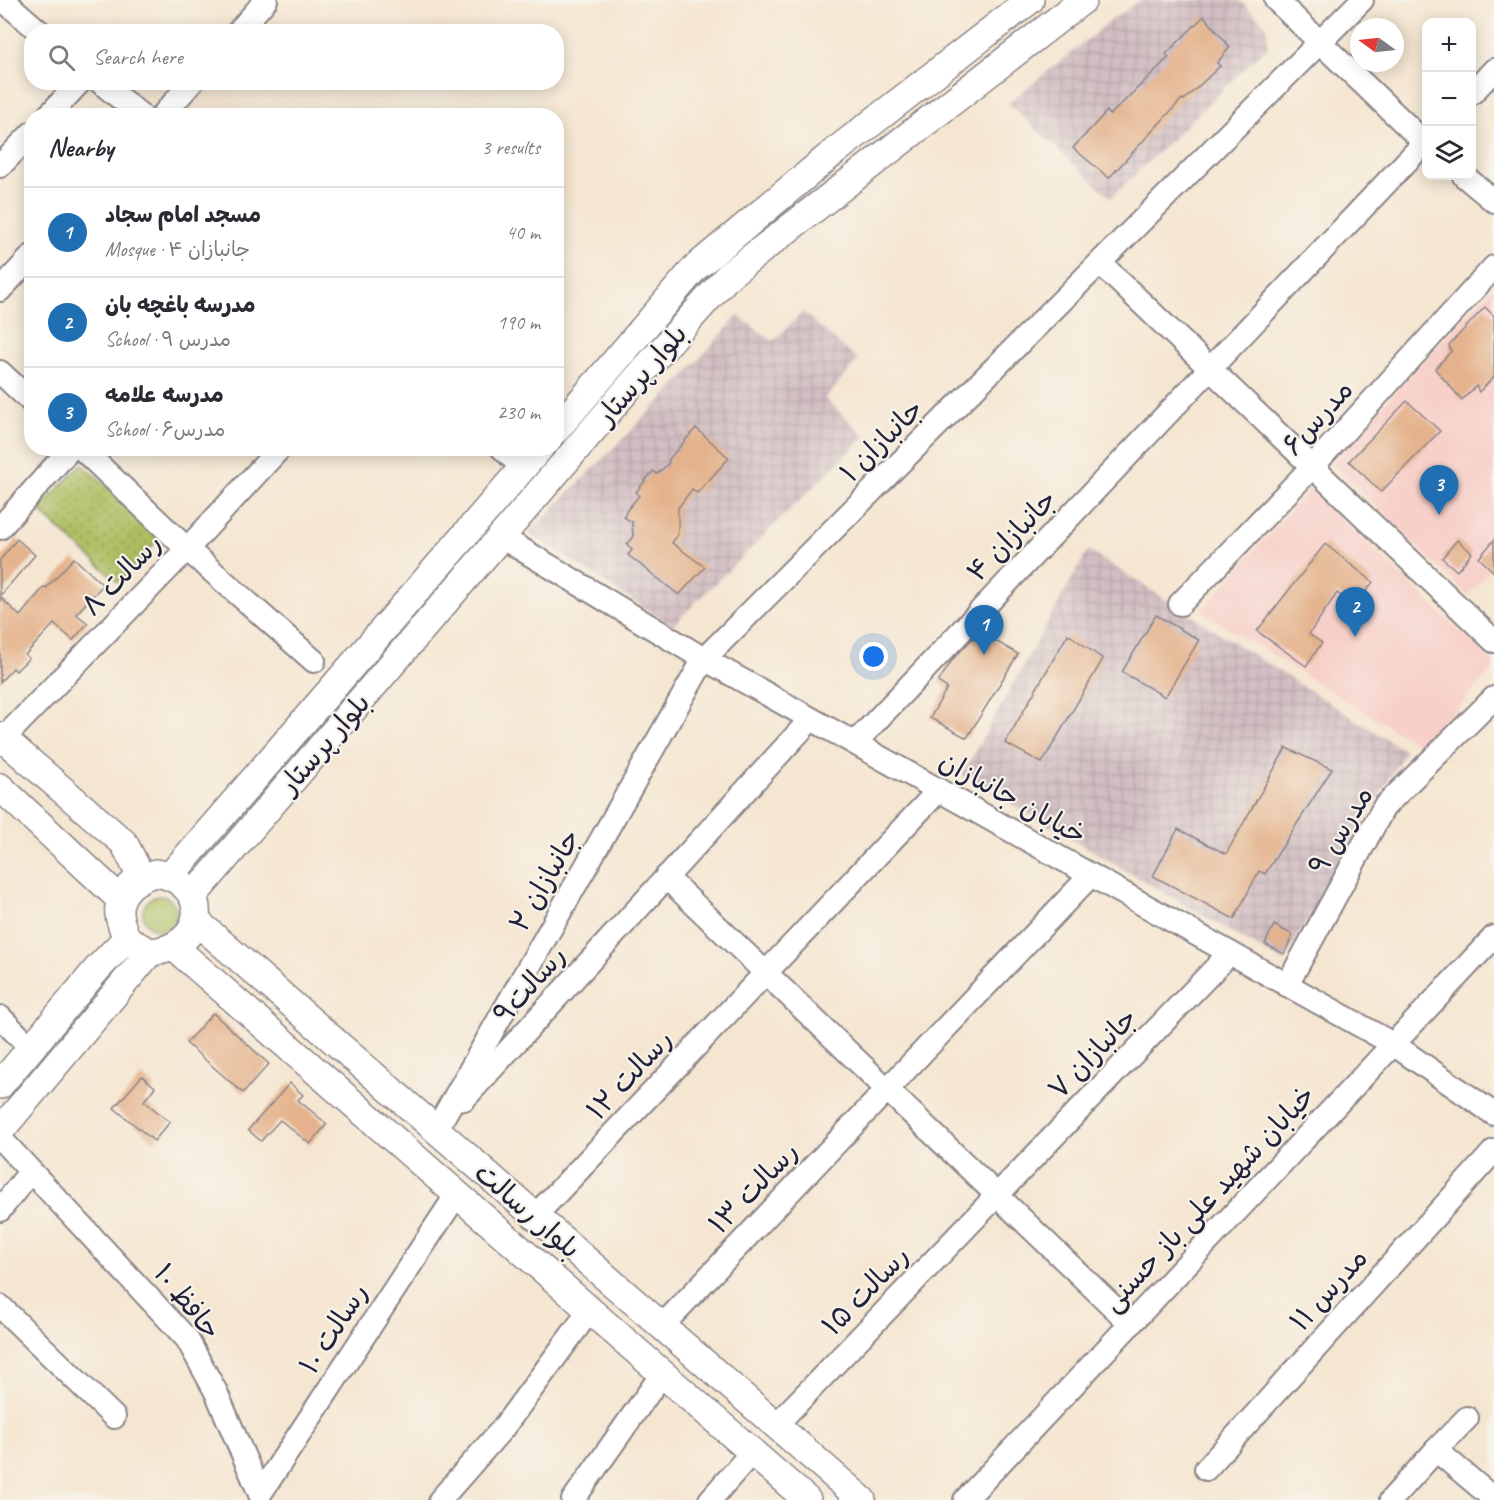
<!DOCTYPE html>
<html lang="en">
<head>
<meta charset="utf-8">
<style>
  :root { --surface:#fff; --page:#f2f2f3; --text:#2b2b33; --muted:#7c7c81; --line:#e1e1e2; --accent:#1f6fb2 }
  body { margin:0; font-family:Caveat,"Playpen Sans Arabic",sans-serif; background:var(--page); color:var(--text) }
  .controls { position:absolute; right:18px; top:18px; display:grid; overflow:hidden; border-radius:12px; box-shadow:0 3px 15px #0003 }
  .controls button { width:54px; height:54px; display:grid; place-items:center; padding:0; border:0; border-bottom:2px solid var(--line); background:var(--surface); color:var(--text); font:30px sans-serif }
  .compass { position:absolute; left:1350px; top:18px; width:54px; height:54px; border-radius:50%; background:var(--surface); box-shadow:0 3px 15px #0003; rotate:285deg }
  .you { position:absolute; left:874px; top:657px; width:21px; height:21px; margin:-15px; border:4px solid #fff; border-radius:50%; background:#1a73e8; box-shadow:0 0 0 9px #1a73e833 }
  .badge { display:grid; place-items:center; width:39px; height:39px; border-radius:50%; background:var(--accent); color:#fff; font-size:20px; font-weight:700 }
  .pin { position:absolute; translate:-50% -50px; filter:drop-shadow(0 2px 3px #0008) }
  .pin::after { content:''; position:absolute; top:32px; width:21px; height:18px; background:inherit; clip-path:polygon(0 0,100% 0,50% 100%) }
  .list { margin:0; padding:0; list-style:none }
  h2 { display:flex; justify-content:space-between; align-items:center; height:78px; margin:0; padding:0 24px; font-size:26px }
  h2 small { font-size:20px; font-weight:400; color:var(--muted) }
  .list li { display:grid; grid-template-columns:39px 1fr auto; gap:18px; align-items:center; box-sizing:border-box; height:90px; padding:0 24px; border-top:2px solid var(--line) }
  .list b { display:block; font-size:22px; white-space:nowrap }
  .list p { margin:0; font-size:20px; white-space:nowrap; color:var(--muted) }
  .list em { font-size:20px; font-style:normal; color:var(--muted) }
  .icon { flex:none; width:33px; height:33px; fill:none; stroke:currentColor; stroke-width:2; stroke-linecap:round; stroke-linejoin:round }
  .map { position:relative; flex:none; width:1494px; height:1500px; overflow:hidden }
  .search { position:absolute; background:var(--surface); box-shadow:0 3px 15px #0003; left:24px; top:24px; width:540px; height:66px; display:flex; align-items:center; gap:15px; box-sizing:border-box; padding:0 21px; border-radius:24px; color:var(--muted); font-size:22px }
  .panel { position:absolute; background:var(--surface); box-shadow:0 3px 15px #0003; left:24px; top:108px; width:540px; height:348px; border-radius:24px }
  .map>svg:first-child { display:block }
</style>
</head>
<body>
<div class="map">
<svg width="1494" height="1500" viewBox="0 0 1494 1500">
  <defs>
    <pattern id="industrial-grid" width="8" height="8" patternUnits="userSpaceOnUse" patternTransform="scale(1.5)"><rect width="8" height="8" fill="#d2bec2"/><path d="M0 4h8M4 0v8" fill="none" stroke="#b4a3a8"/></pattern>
    <pattern id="park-dots" width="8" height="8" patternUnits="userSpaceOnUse" patternTransform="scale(1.5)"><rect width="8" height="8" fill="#acbe61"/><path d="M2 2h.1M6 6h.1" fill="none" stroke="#8c9a51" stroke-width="1.8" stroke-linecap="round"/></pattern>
  </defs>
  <rect width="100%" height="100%" fill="#f7f3e8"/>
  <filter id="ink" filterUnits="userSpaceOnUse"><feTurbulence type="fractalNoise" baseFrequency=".0167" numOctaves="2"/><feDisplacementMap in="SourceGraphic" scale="12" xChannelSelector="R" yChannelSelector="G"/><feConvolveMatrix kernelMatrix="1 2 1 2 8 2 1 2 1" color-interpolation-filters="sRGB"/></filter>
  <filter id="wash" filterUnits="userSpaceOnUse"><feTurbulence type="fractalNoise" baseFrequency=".008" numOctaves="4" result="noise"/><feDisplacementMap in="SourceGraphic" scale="24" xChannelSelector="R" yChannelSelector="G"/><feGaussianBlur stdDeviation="1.35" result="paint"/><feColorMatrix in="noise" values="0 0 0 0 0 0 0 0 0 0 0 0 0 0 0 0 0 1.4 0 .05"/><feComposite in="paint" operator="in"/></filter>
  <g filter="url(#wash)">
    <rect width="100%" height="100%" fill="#f5e6d2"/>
    <g fill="#f7d0ca">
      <path d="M1494,287V566L1468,596L1332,464L1422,362Z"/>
      <path d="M1309,489L1494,663V668L1422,747L1201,611Z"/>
    </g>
    <g fill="url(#industrial-grid)">
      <path d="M1140,0H1239L1266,25L1268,46L1111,198L1008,103L1113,19Z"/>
      <path d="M803,312L858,360L825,399L865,436L672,626L529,533L673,388L738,316L773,341Z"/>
      <path d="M1088,550L1405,751L1283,962L962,775Z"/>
    </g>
    <circle fill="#acbe61" stroke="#67704e" stroke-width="1.5" cx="160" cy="913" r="17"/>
    <path fill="url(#park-dots)" stroke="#67704e" stroke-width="1.5" d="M82,464L163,534L119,583L38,510Z"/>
    <g id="blocks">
      <g fill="#e4b28c">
        <path d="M1204,16L1230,47L1217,63L1220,66L1184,100L1182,99L1109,178L1073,148L1107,111L1110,115L1169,57L1166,54Z"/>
        <path d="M1485,307L1494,316V377L1479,392L1476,386L1462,400L1435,369L1451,351L1449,345Z"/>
        <path d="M1407,401L1440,431L1381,492L1349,461Z"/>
        <path d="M696,428L729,458L697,493L692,489L678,508V534L672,543L705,567L679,595L628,555L632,550L627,544L633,537L632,522L624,517L627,510L639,496L636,492L653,471L657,474L668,464L669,459Z"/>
        <path d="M17,539L35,555L0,596V560Z"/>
        <path d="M1457,540L1472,553L1457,571L1442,558Z"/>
        <path d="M1494,540V572L1479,558Z"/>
        <path d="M1325,544L1373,582L1355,606L1337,593L1309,634L1322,643L1306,666L1257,631Z"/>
        <path d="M74,558L103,585L76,614L88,623L73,640L54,624L25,655L29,658L16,671L13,668L0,682V597L20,616L44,587L46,588Z"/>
        <path d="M1156,615L1199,640L1165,697L1122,672Z"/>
        <path d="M979,632L993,642L994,640L1018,654L967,738L930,718L947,688L938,682L953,659Z"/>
        <path d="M1068,634L1103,659L1042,763L1005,743Z"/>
        <path d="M1286,748L1332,769L1265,874L1259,871L1234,919L1153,876L1178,829L1226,854Z"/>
        <path d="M1274,925L1293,935L1284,954L1265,944Z"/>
        <path d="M213,1013L269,1064L243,1093L186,1043Z"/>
        <path d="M142,1076L155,1087L144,1101L170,1122L154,1141L114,1108Z"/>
        <path d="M290,1083L303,1095L298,1100L327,1124L310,1144L280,1120L261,1141L248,1130Z"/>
      </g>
    </g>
  </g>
  <g filter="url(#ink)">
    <use href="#blocks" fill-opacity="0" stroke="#8c8486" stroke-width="1.5"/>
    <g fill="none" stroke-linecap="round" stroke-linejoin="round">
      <defs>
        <g id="minor">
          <path d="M3,0L40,32"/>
          <path d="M1276,0L1426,144"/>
          <path d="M238,32L266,0"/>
          <path d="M100,82L142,116"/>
          <path d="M1472,93L1494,70"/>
          <path d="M48,116L80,82"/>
          <path d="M162,116L192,82"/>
          <path d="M0,166L32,133"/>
          <path d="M1464,176L1494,201"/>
          <path d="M1100,263L1494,641"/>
          <path d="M0,290L32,256"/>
          <path d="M0,372L32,402"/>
          <path d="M81,448L187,549L314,661"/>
          <path d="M502,448L523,468"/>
          <path d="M0,528L71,448"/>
          <path d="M501,537L704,659L1393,1044L1494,1114"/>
          <path d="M1180,604L1312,467L1494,267"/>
          <path d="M3,739L187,549L280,448"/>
          <path d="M855,743L1426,141"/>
          <path d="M666,877L1131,1324"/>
          <path d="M1287,985L1384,807L1494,698"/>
          <path d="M0,1017L31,1048"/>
          <path d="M464,1099L811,719"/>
          <path d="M436,1130L704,659L1362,0"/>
          <path d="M0,1138L187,1339L216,1392L260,1494"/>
          <path d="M0,1210L30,1172"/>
          <path d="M535,1216L939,790"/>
          <path d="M0,1306L114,1417"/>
          <path d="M662,1326L1091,875"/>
          <path d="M775,1426L1230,953"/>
          <path d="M1436,1450L1467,1418"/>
          <path d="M1206,1469L1494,1151"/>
          <path d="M260,1494L457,1194"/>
          <path d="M440,1500L503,1428L590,1310"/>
          <path d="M573,1500L662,1374"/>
          <path d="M710,1500L752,1452"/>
          <path d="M965,1500L1494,937"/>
          <path d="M1391,1500L1436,1450L1494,1499"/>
        </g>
        <g id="major">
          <path d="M556,430L695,268L834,152L1030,0"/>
          <path d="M0,736L124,843L141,877"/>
          <path d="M0,787L120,899"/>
          <path d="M156,873C213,883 208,948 150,952C143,948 135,945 129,940C125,936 123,929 121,923C112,897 132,879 156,873Z"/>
          <path d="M171,875L540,448"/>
          <path d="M193,896L638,377L729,275L1083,0"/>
          <path d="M195,920L862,1500"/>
          <path d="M174,947L807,1500"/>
          <path d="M0,1085L98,968L127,938"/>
          <path d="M0,1131L150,952"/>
        </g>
      </defs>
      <use href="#minor" stroke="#8c8486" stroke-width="26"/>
      <use href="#major" stroke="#8c8486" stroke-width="30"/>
      <use href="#minor" stroke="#fff" stroke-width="22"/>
      <use href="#major" stroke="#fff" stroke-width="27"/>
    </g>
  </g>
  <g text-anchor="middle" stroke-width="4.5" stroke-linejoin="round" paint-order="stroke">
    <g font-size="28" fill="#22223b" stroke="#f7f3e8">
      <text transform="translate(641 374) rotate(-49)" y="10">بلوار پرستار</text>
      <text transform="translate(1317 417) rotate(-48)" y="10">مدرس۶</text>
      <text transform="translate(881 440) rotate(-45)" y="10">جانبازان ۱</text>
      <text transform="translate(1011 535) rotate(-46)" y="10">جانبازان ۴</text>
      <text transform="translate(121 574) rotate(-46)" y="10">رسالت ۸</text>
      <text transform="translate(324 743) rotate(-49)" y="10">بلوار پرستار</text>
      <text transform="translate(1013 797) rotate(29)" y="10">خیابان جانبازان</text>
      <text transform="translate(1340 830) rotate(-59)" y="10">مدرس ۹</text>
      <text transform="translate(544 880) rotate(-60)" y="10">جانبازان ۲</text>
      <text transform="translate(529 984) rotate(-48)" y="10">رسالت۹</text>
      <text transform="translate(1092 1053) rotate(-46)" y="10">جانبازان ۷</text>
      <text transform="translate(629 1074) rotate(-47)" y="10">رسالت ۱۲</text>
      <text transform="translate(753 1187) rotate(-46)" y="10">رسالت ۱۳</text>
      <text transform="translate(1208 1198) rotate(-47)" y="10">خیابان شهید علی باز حسنی</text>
      <text transform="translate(528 1210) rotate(41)" y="10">بلوار رسالت</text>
      <text transform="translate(1328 1289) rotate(-48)" y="10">مدرس ۱۱</text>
      <text transform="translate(865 1290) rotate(-46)" y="10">رسالت ۱۵</text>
      <text transform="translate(188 1301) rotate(51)" y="10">حافظ ۱۰</text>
      <text transform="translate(333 1328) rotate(-57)" y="10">رسالت ۱۰</text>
    </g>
  </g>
</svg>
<div class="controls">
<button>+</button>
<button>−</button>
<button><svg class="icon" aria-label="layers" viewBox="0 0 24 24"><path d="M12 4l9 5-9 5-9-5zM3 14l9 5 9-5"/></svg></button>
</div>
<svg class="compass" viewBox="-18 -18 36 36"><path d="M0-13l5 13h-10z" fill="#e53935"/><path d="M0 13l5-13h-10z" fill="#7c7c81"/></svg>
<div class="you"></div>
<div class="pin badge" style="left:984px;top:655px">1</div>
<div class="pin badge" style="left:1355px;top:637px">2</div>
<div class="pin badge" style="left:1439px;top:515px">3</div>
<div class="search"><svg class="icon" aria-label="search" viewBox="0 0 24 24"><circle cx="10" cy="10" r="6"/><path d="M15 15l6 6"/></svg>Search here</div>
<section class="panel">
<h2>Nearby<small>3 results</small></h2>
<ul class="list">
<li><span class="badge">1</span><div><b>مسجد امام سجاد</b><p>Mosque · جانبازان ۴</p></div><em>40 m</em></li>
<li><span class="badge">2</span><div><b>مدرسه باغچه بان</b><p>School · مدرس ۹</p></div><em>190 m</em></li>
<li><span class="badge">3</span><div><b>مدرسه علامه</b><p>School · مدرس۶</p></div><em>230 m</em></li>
</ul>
</section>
</div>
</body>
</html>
